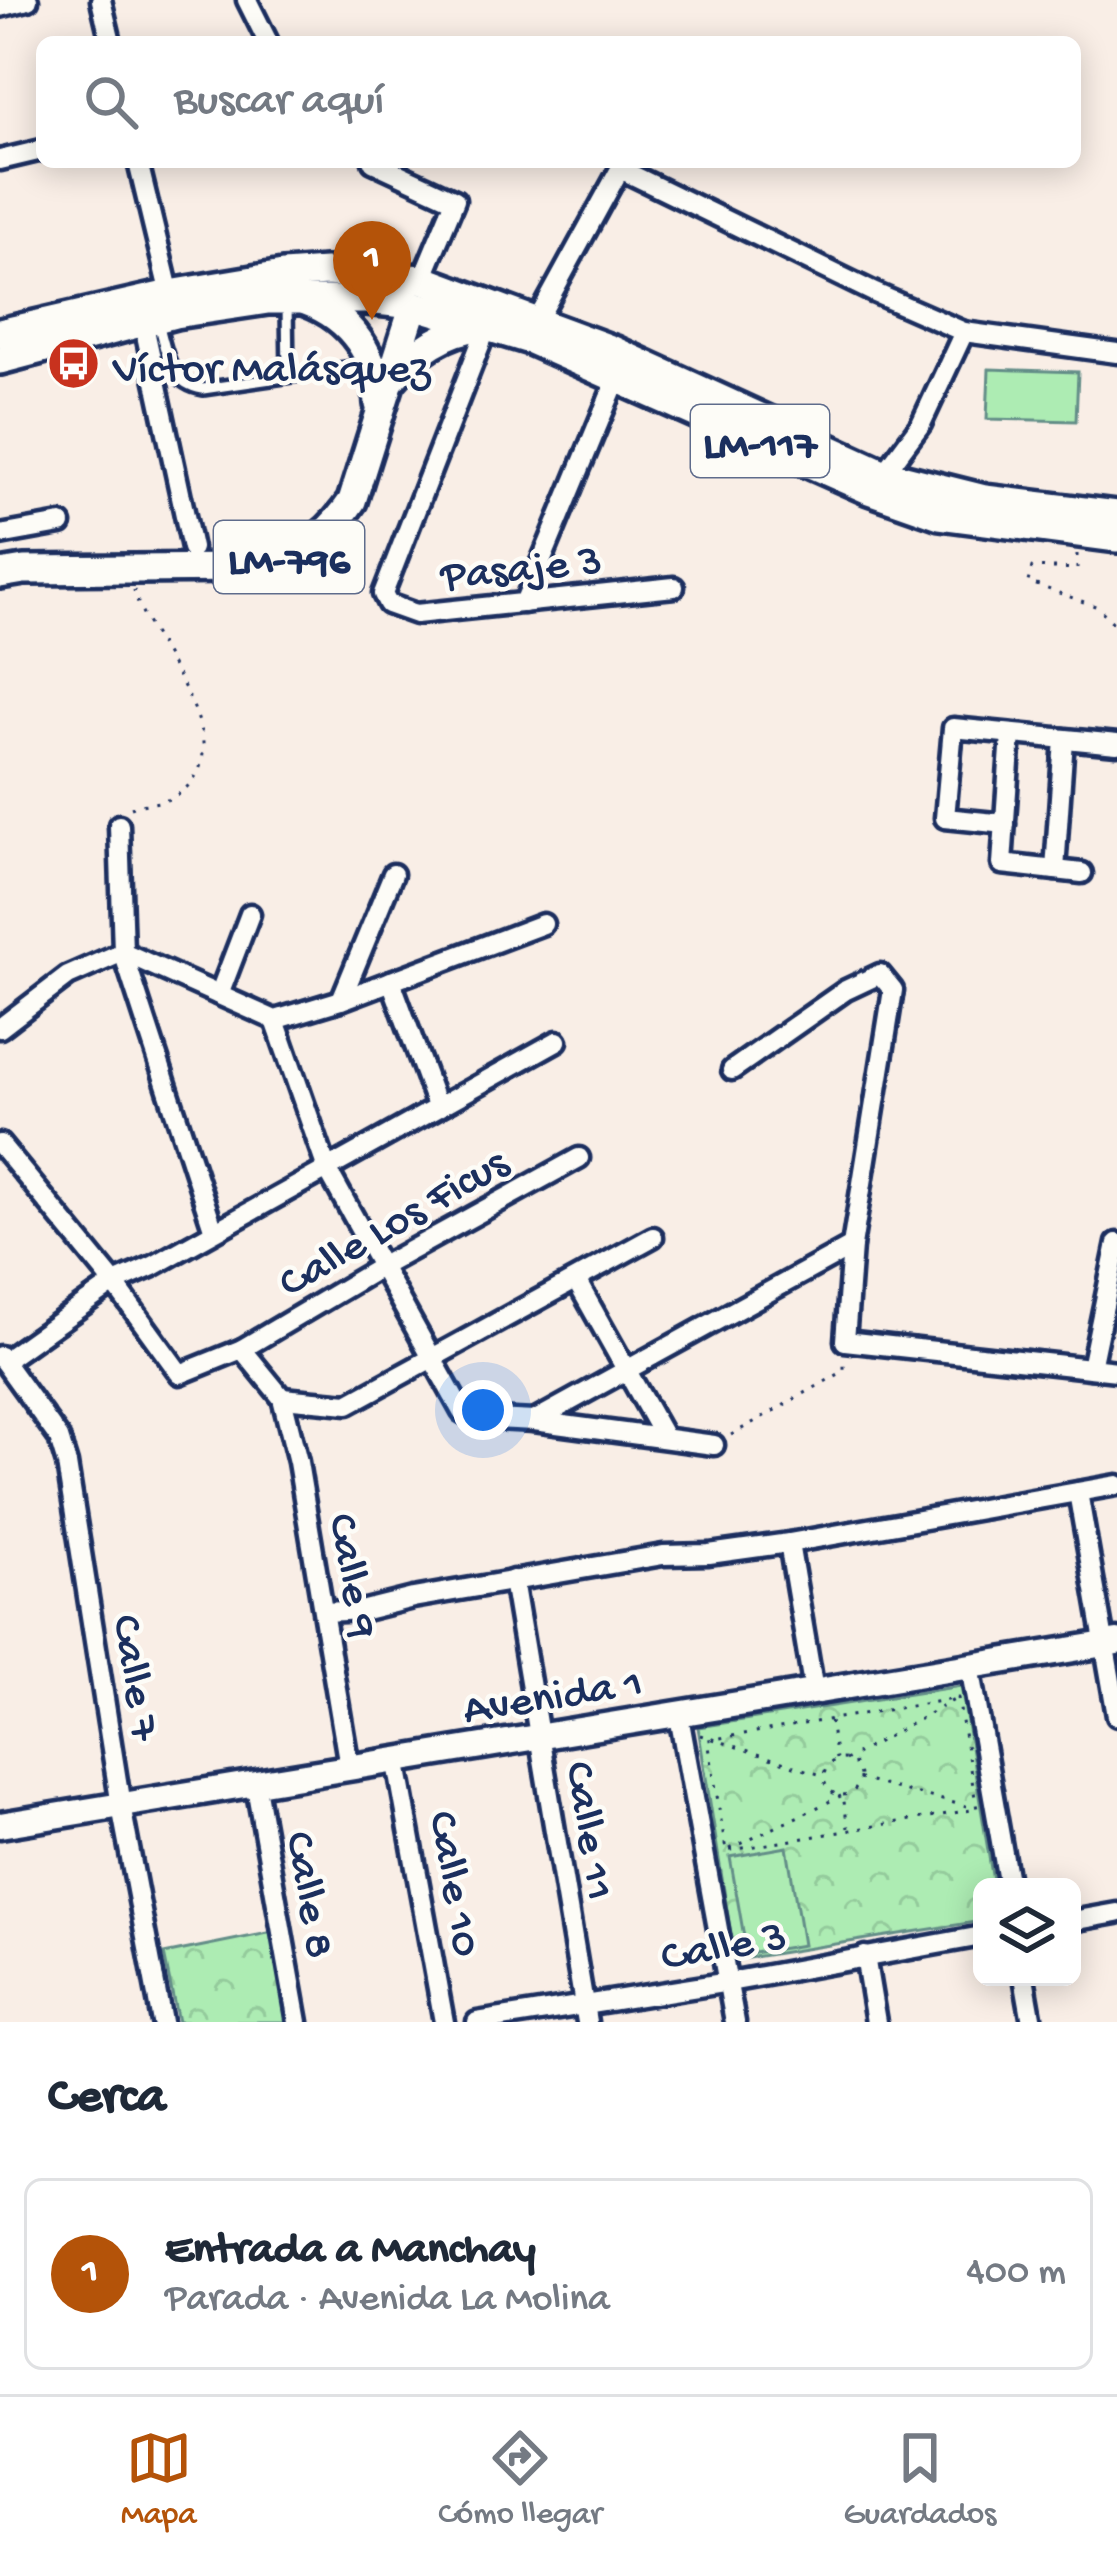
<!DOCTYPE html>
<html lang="es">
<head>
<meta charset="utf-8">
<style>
  :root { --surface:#fff; --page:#f6f6f7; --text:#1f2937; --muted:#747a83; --line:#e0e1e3; --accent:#b45309 }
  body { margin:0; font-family:"Gochi Hand",sans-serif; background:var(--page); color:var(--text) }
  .controls { position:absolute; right:36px; bottom:36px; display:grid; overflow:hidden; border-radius:18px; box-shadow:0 6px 30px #0003 }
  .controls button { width:108px; height:108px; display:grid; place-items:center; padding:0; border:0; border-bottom:3px solid var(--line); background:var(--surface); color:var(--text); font:60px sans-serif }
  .you { position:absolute; left:483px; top:1410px; width:42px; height:42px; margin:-30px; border:9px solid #fff; border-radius:50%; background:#1a73e8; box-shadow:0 0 0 18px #1a73e833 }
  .badge { display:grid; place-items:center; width:78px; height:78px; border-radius:50%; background:var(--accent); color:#fff; font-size:39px; font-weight:700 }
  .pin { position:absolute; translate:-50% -99px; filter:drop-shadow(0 3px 6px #0008) }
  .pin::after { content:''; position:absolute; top:63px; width:42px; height:36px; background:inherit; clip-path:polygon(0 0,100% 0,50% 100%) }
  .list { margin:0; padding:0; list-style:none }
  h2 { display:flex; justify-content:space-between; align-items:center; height:156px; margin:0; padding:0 48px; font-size:51px }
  h2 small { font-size:39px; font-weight:400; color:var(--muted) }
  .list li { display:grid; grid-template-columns:78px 1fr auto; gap:36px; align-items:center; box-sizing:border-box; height:192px; margin:0 24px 24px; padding:0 24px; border:3px solid var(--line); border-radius:18px }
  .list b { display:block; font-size:45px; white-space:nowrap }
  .list p { margin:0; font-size:39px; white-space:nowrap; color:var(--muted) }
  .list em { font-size:39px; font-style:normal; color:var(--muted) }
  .icon { flex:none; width:66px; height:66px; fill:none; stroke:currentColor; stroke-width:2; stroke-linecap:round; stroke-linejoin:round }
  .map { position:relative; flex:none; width:1117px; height:2022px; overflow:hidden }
  .search { position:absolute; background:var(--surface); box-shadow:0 6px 30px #0003; left:36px; right:36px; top:36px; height:132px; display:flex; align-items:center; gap:30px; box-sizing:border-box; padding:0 42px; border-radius:18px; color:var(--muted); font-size:45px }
  .sheet { height:372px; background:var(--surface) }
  nav { display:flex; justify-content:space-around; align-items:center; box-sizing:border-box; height:168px; border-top:3px solid var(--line); background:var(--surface); font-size:33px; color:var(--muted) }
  nav a { display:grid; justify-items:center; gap:6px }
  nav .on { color:var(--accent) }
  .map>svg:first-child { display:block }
</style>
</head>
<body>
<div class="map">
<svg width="1117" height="2022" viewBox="0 0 1117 2022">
  <defs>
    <pattern id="forest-crowns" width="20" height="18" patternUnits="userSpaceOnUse" patternTransform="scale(3)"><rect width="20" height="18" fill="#adecb3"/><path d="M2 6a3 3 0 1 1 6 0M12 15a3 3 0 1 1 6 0" fill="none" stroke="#94cb9c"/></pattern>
  </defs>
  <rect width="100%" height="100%" fill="#f9eee6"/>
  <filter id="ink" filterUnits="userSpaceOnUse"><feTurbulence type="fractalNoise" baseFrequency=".00833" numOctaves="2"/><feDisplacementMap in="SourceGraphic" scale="24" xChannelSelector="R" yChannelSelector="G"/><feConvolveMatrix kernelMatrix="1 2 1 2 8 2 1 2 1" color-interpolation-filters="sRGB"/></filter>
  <g filter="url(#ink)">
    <g fill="url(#forest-crowns)" stroke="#648e88" stroke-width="3">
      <path d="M961,1686L994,1887H982V1921L735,1960L698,1727Z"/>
      <path d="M273,1932L290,2022H178L164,1954Z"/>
    </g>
    <g fill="#adecb3" stroke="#648e88" stroke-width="3">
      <path d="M989,369L1078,372L1076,421L987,419Z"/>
      <path d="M787,1847L803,1945L747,1954L730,1857Z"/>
    </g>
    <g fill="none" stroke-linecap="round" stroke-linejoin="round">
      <defs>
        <g id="lane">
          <path d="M287,304L288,376"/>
          <path d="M158,323C167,353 168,383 203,389L367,365"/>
        </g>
        <g id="street">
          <path d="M101,0L111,42"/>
          <path d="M247,0L268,42"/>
          <path d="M0,7L28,0"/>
          <path d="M0,160L42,150"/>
          <path d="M138,162L172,303"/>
          <path d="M373,162L455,200L422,279"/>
          <path d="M538,319L620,169L875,293L964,332L1117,353"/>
          <path d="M143,321L192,548"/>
          <path d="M487,327L383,594L388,604L416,614L674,587"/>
          <path d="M881,478L921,424L964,332"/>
          <path d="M0,535L61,524"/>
          <path d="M524,603L618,376"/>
          <path d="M1011,734L1002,864L1082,873"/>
          <path d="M1005,824L945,818L953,728L1117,744"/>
          <path d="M119,825L123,952L214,1231"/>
          <path d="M1055,870L1064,739"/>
          <path d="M391,981L437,1106"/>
          <path d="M219,995L250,914"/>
          <path d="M341,1000L393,874"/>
          <path d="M275,1020L327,1169L462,1412L473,1418L534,1421L714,1445"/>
          <path d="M0,1028L68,976L123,952L275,1020L341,1000L543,924"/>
          <path d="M732,1070L846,990L880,974L893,990L852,1246L845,1341L1117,1371"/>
          <path d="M0,1144L114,1283L180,1374L242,1349L282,1398L298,1462L349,1766"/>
          <path d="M576,1280L664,1437"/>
          <path d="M242,1349L382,1266L579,1158"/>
          <path d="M0,1356L59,1438L67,1464L121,1806L162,2022"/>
          <path d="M4,1361L114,1283L153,1266L557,1041"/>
          <path d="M1091,1368L1117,1243"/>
          <path d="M282,1398L348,1404L653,1237"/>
          <path d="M534,1421L852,1246"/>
          <path d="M1078,1492L1117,1716"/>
          <path d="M789,1543L814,1691"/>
          <path d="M513,1580L587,2022"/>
          <path d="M324,1612L365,1610L413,1598L663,1555L709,1554L789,1543L1117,1485"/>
          <path d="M970,1666L1009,1887"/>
          <path d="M679,1716L735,2022"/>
          <path d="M396,1758L444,2022"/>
          <path d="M255,1781L298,2022"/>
          <path d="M1072,1921L1117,1913"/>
          <path d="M865,1956L876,2022"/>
          <path d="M1024,1977L1032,2022"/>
          <path d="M477,2022L729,1982L982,1936"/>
        </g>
        <path id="secondary" d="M0,1825L1117,1642"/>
        <g id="primary">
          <path d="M306,301C352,318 377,356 379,404"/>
          <path d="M0,333L170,294L283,275L326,272L422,279L613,350L885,474L985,499L1117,515"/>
          <path d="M0,360L175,314L268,300H367L414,305L530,340L869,490L940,515L1117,538"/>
          <path d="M393,378C415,352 447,329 482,327"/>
          <path d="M0,574L24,570L242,568C290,563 325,541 352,501L414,305"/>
        </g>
      </defs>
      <use href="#lane" stroke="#1b2f5e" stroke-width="18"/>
      <use href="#street" stroke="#1b2f5e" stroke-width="27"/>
      <use href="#secondary" stroke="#1b2f5e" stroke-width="33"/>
      <use href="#primary" stroke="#1b2f5e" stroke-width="36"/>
      <g stroke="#1b2f5e" stroke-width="3" stroke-dasharray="3 9" stroke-linecap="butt">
        <path d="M1077,554V569L1032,567L1028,582L1098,607L1117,627"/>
        <path d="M131,808C146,802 164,804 177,795C251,745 146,645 134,590"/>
        <path d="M731,1435L844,1371V1360"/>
        <path d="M958,1698L977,1809L726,1851L708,1740Z"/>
        <path d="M830,1721L836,1759"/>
        <path d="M701,1735L824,1776"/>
        <circle cx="842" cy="1777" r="18"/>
        <path d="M845,1760L954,1700"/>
        <path d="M859,1779L974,1808"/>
        <path d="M730,1849L843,1795L848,1828"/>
      </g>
      <use href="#lane" stroke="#fdfcf7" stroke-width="9"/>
      <use href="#street" stroke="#fdfcf7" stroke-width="18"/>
      <use href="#secondary" stroke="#fdfcf7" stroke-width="24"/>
      <use href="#primary" stroke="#fdfcf7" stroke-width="27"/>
    </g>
  </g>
  <defs>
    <symbol id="bus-disc" viewBox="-11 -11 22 22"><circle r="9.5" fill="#c8321e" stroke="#fdfcf7"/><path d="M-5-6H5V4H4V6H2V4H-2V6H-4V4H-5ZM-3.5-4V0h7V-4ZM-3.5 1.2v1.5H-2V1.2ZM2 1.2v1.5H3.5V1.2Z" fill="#fff"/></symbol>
  </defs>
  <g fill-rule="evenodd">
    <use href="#bus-disc" x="44" y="334" width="59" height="59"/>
  </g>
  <g text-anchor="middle" stroke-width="9" stroke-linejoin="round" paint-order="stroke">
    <g fill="#fdfcf7" stroke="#5f6c8c" stroke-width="3">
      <rect x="691" y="405" width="138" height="72" rx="9"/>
      <rect x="214" y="521" width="150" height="72" rx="9"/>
    </g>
    <g font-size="42" font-weight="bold" fill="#1b2f5e">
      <text x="760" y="456">LM-117</text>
      <text x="289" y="572">LM-796</text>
    </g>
    <g font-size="45" fill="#1b2f5e" stroke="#fdfcf7" text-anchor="start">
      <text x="113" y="380">Víctor Malásquez</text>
    </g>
    <g font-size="45" fill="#1b2f5e" stroke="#fdfcf7">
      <text transform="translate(521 564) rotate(-6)" y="16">Pasaje 3</text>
      <text transform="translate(391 1219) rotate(-30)" y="16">Calle Los Ficus</text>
      <text transform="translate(357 1575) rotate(80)" y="16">Calle 9</text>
      <text transform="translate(140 1677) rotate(81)" y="16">Calle 7</text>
      <text transform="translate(552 1692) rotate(-9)" y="16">Avenida 1</text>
      <text transform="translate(594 1830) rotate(81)" y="16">Calle 11</text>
      <text transform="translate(459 1883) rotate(80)" y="16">Calle 10</text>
      <text transform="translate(314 1894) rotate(80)" y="16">Calle 8</text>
      <text transform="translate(723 1942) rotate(-10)" y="16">Calle 3</text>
    </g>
  </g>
</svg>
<div class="controls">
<button><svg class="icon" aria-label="layers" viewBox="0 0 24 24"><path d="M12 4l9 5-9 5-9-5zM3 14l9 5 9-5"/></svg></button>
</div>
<div class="you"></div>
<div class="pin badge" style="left:372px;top:320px">1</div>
<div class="search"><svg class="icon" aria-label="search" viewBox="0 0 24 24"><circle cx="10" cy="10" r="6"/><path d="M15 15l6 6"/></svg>Buscar aquí</div>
</div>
<section class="sheet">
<h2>Cerca<small></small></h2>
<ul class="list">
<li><span class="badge">1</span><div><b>Entrada a Manchay</b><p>Parada · Avenida La Molina</p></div><em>400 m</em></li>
</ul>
</section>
<nav>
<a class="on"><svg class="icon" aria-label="map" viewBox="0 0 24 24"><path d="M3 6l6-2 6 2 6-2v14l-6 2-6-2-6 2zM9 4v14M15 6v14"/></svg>Mapa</a>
<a><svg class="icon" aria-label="directions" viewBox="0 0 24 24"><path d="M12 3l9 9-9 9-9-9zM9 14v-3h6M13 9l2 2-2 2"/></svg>Cómo llegar</a>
<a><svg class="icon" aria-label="saved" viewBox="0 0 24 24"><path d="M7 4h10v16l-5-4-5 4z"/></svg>Guardados</a>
</nav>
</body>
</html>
